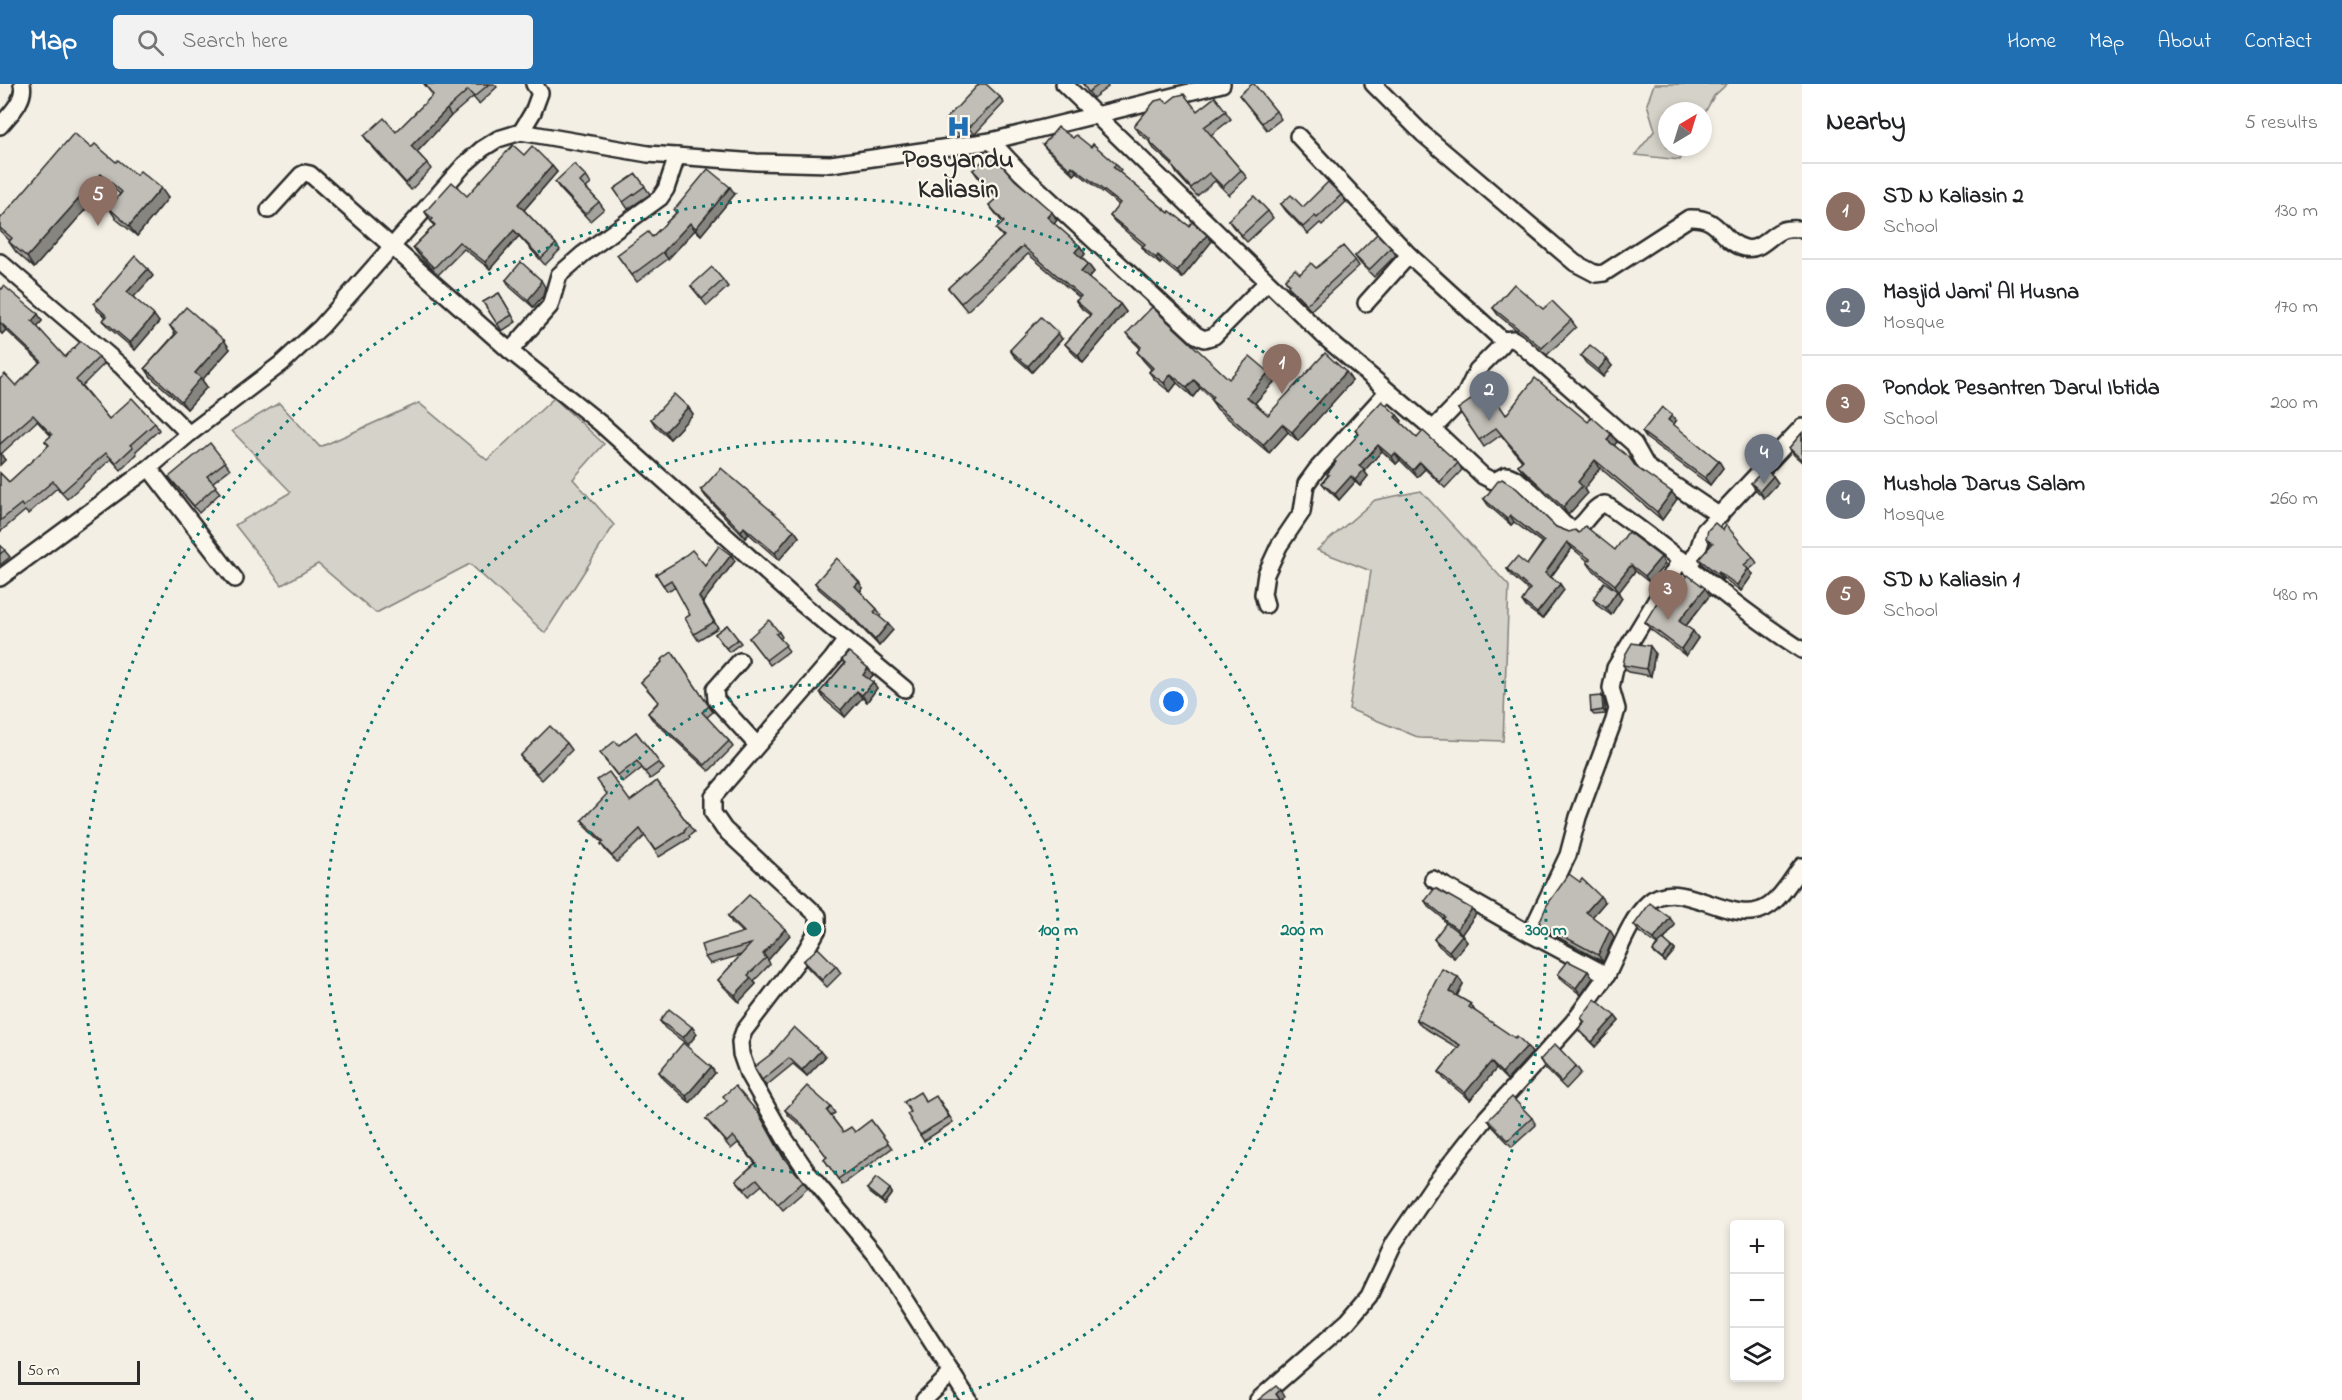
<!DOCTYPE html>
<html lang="en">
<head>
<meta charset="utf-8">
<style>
  :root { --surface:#fff; --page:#f2f2f2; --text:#202124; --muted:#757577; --line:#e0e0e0; --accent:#1f6fb2 }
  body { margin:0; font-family:"Indie Flower",sans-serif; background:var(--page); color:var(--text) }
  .controls { position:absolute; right:18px; bottom:18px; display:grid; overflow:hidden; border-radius:6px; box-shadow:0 3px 9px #0003 }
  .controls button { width:54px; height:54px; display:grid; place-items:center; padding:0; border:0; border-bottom:2px solid var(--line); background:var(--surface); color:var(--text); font:30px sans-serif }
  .compass { position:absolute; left:1658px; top:18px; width:54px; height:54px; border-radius:50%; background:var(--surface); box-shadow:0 3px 9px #0003; rotate:38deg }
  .scale { position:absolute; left:18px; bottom:15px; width:122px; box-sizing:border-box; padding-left:6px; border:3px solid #2b2b2b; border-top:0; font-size:16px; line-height:21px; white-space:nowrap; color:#2b2b2b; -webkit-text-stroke:4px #fbf7ec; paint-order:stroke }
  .you { position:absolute; left:1174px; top:618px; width:21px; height:21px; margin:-15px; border:4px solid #fff; border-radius:50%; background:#1a73e8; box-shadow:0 0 0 9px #1a73e833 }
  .badge { display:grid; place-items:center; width:39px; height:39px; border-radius:50%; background:var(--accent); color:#fff; font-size:20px; font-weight:700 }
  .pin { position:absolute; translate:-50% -50px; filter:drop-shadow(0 2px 3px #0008) }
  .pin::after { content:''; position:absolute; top:32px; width:21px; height:18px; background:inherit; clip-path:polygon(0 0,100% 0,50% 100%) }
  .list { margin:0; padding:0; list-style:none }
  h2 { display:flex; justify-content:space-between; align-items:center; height:78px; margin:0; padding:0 24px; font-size:26px }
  h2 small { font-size:20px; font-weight:400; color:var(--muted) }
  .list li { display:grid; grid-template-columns:39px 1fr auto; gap:18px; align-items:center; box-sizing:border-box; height:96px; padding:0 24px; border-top:2px solid var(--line) }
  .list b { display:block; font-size:22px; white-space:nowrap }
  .list p { margin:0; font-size:20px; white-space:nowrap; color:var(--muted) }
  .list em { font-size:20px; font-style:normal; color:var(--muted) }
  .icon { flex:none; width:33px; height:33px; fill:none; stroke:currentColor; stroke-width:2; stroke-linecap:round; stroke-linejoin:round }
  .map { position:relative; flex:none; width:1802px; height:1316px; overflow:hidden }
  header { display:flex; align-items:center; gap:36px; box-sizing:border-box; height:84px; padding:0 30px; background:var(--accent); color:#fff }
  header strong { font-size:28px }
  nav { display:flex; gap:33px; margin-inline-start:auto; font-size:21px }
  .search { width:420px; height:54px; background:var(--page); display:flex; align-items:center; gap:15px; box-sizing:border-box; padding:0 21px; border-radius:6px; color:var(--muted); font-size:22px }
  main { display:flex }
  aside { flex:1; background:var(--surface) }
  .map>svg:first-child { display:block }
</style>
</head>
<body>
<header>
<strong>Map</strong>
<div class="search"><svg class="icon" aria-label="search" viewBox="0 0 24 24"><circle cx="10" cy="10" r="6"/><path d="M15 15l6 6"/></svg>Search here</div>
<nav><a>Home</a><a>Map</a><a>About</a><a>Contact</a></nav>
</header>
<main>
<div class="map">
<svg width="1802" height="1316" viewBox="0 0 1802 1316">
  <rect width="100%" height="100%" fill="#f3efe4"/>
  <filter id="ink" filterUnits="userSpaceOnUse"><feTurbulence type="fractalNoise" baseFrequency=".0167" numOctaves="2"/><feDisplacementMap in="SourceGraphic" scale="12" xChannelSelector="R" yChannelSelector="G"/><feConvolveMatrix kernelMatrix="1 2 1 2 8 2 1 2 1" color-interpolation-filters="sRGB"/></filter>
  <g filter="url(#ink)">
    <g fill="#d5d2c9" stroke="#807e7a" stroke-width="1.5">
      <path d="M1654,0H1727L1714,12L1703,32V27H1667V63H1687L1680,76L1635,71L1655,46L1647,20Z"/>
      <path d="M554,314L604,360L573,395L614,441L545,549L470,480L376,529L318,480L282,501L235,441L291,408L232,347L279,319L320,363L419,319L487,376Z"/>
      <path d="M1421,407L1509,502L1503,657L1420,654L1349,625L1371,487L1317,466L1375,416Z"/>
    </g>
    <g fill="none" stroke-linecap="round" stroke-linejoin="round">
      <defs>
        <g id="minor">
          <path d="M1064,0L1328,256L1433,345L1483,392L1493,397C1498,396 1502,392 1506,391C1517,389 1556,432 1565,441L1574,445C1587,441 1591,422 1605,420C1673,466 1733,522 1802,566"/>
          <path d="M1373,0L1423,50L1575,179L1596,190L1604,189L1689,134C1721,132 1720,158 1745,164C1760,168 1770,150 1783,146C1789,144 1796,145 1802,145"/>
          <path d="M0,42C9,31 26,16 22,0"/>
          <path d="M521,48L533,28L540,9L534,0"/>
          <path d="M1298,52L1409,171L1502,256V261L1477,286L1464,313L1433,345"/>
          <path d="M991,57L1021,89L1196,251L1204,255L1214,252L1267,198"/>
          <path d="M269,126L301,91L305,89L310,90L510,267L600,339L795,514L846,556L832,575L713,713V729L724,745L818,832V845L806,866L744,947L740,958L741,970L748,990L785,1055L808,1089L876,1171L969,1316"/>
          <path d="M0,178L121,282L189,350"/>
          <path d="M1366,219L1409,171"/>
          <path d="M1502,256L1513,255L1518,258L1634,360L1647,383L1720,432"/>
          <path d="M510,267L550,222L559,191L583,170L660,114L666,105L677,72"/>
          <path d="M149,384L235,495"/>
          <path d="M1689,482L1698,466L1704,447L1802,343"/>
          <path d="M0,494L149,384L189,350L282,279L321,243L464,81L482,65L498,55L521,48L648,70L756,78L831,80L991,57L1222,0"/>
          <path d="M1266,521L1263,510L1266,490L1279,462L1302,428L1306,400L1317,385L1387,308"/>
          <path d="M846,556L905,605"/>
          <path d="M740,577L715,605L716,616L757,661"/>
          <path d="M1433,795L1530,850"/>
          <path d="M1607,891C1618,870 1630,835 1648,819C1681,789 1734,848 1770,821C1783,812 1792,794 1802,782"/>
          <path d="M924,1316L952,1289"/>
          <path d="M1258,1316L1348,1237L1369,1212L1394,1159L1432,1103L1487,1033L1573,938L1607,891L1530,850L1568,771L1578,733L1614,636L1617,625L1611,604L1615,584L1681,475"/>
        </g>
      </defs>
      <use href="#minor" stroke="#2b2b2b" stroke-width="20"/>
      <use href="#minor" stroke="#fbf7ec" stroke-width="15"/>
    </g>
    <g fill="#a5a39d" stroke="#2b2b2b" stroke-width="1.5">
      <path d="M424,0H494L497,3L479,20L473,13L451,32L417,68L427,79L431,85L411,106L369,59L364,52L396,48L433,11Z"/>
      <path d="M1083,0H1106L1108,3L1093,14Z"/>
      <path d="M1239,11L1276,27L1281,35L1267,46Z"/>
      <path d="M1000,13L1004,19L975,50L969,45L960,52L950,42L946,35Z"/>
      <path d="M1215,13L1231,35L1211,51L1241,86L1247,94L1229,111L1215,97L1197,112L1177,90L1172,81L1154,65L1149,57L1140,50L1134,42L1167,19L1197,27Z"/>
      <path d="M1043,61L1121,86L1119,88L1169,129L1189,142L1207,151L1212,157L1182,194L1162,178L1160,180L1147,170L1142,163L1143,162L1115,138L1110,132L1119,121L1077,88L1074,91L1048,67Z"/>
      <path d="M91,64L136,91L168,114L137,152L116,135L109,124L120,110L108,100L34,184L16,168L9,158L10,157L0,147V135Z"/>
      <path d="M552,82L557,88L524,126L556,160L560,166L545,181L519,152L490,185L464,165L438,191L418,170L413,163L434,142L425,128L467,112Z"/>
      <path d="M973,86L1015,96L1057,136L1054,140L1080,162L1085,170L1082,174L1088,180L1094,188L1088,194L1120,220L1126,228L1083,279L1071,267L1065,260L1090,231L1082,225L1076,217L1080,214L1028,170L967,227L948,204L1003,153L996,145L1003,139L989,121L997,114L978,93Z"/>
      <path d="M636,90L650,110L628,125L614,105Z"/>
      <path d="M586,92L591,100L586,104L599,118L604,125L590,137L560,105L555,98Z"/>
      <path d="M735,110L701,151L695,146L668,175L637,198L617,171L652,153L676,129L674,126Z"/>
      <path d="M1341,111L1346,118L1322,141L1320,139L1308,150L1286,127L1281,120L1303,123Z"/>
      <path d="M1268,127L1273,134L1247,158L1233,143L1228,136Z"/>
      <path d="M1391,164L1396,171L1374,193L1360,179L1355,172Z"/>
      <path d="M1355,176L1359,182L1311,226L1292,208L1285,195L1316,184Z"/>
      <path d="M153,192L133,213L159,238L135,266L108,243L103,236L106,233L98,227L94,220Z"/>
      <path d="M506,196L545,203L543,212L533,223L510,203Z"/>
      <path d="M723,196L728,203L707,222L691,202Z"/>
      <path d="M0,204L38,230L42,237L37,243L65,273H99L104,280L82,302L109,335L155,339L159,346L136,367L137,370L121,386L111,375L67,415L57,404L28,430L25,427L0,448V389L9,398L49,362L45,357L51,352L37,337L1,370L5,376L0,381V295L16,302L40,278L6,246L2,250L0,248Z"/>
      <path d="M499,209L516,238L502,247L483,218Z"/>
      <path d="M1493,224L1543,225L1571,236L1576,243L1547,271L1498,231Z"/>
      <path d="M170,242L230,265L202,296L207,303L187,325L151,293L145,284L175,250Z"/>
      <path d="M1127,249L1229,295L1269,288L1275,297L1255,319L1268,331L1346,288L1352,297L1298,357L1288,348L1269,369L1217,325L1211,316L1212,315L1200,304L1193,313L1177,299L1170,308L1155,296L1149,288L1151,285L1143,276L1137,268L1140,264L1133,257Z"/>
      <path d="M1062,255L1032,288L1014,272L1010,266Z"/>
      <path d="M1581,272L1612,282L1603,293L1586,279Z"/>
      <path d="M688,323L693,330L670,355L656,343L651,335Z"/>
      <path d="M1458,325L1506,331L1588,338L1611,350L1617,358L1614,361L1636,384L1677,415L1662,436L1600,384L1584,405L1587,410L1568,431L1524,388L1518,381L1522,377L1501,351L1484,363Z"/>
      <path d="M1397,331L1402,337L1401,339L1417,354L1458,379L1462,386L1445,404L1425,385L1417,393L1400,376L1396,380L1382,367L1364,387L1368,392L1360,402L1355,398L1339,416L1327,405L1322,399L1328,391L1335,379L1358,351L1355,346Z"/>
      <path d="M1676,337L1673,341L1719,377L1723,384L1710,401L1646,354L1642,348Z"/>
      <path d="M1802,349V378L1794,371L1789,364Z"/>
      <path d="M225,378L230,385L212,399L220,409L199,429L169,393Z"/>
      <path d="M1773,392L1778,399L1764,414L1756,406L1751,399Z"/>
      <path d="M701,406L794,446L799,453L779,476L749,450L745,454L706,413Z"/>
      <path d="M1484,415L1569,448L1579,449L1615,466L1665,480L1650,499L1635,487L1619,508L1592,485L1587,478L1588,477L1572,464L1551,493L1560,500L1564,506L1542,535L1526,523L1522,517L1529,507L1511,491L1507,485L1527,481L1542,459L1514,438L1511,441L1488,421Z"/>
      <path d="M1706,454L1753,473L1757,479L1749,486L1753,490L1741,507L1723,494L1722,496L1703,481L1699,475L1712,461Z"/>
      <path d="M0,461L10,473L0,481Z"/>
      <path d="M731,471L735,477L703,518L718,544L698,556L694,550L690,531L675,503L667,507L656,490L705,481Z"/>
      <path d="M815,499L863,504L860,508L877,525L881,531L879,533L888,540L893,546L879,562L847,529L819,505Z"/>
      <path d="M1617,507L1622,514L1611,531L1598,522L1593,515Z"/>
      <path d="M1710,511L1686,542L1698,554L1686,572L1650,545L1645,538L1671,513Z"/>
      <path d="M727,541L741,559L729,568L715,550Z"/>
      <path d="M779,548L782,553L780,555L789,567L770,581L749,554Z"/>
      <path d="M672,568L713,628L706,634L729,657L733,663L709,687L652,635L648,629L658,618L641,598L662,578Z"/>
      <path d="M1655,569L1651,592L1628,588L1623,581Z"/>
      <path d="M842,576L868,584L873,591L869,595L877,604L867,618L862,614L845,633L824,615L820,608L844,579Z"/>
      <path d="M1604,615L1606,630L1594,631L1591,628Z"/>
      <path d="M636,648L664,685L650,695L642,684L623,699L605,676L619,661Z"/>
      <path d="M567,659L572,666L542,696L525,679L520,672Z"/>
      <path d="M657,697L694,748L689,752L690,754L659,773L645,752L617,778L606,767L601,760L603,759L586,743L582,736L630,717Z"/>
      <path d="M1425,817L1476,830L1461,851L1467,858L1454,874L1439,862L1434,855L1446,840L1443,835H1444L1428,822Z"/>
      <path d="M1605,818L1592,833L1610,846L1614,853L1603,878L1543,845L1539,839Z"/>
      <path d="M728,832L790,851L768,876L770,880L754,897L756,900L739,918L723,902L718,896L741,871L710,880L705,873L743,849L732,839Z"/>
      <path d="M1634,841H1675L1664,856L1672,863L1675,866L1665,878L1655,870L1653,867L1657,861L1639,848Z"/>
      <path d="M803,877L836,882L841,889L827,903L808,884Z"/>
      <path d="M1558,890L1593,894L1581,911L1563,897Z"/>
      <path d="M1458,893L1463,900L1457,912L1471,920L1475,927L1532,969L1507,996L1496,985L1470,1016L1444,995L1439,988L1458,964L1421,942L1416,935Z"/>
      <path d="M1615,932L1619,937L1595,963L1582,950L1578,945L1584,938L1581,934Z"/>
      <path d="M660,937L692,943L697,950L688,961L665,944Z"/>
      <path d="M771,970L825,973L807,992L793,980L766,1002L762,996Z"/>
      <path d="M1540,976L1576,982L1581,989L1566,1005L1545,984Z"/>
      <path d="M711,983L715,989L690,1019L664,995L659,988Z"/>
      <path d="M940,1017L953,1038L924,1057L920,1051L927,1018Z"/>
      <path d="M831,1023L835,1029L831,1032L843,1048H855L871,1036L892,1064L842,1101L824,1075L827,1073L819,1062L806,1046L789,1032L785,1026Z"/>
      <path d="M759,1030L786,1076L808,1104L783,1126L762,1101L749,1112L741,1102L736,1096L755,1079L738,1059L731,1065L706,1035Z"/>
      <path d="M1532,1034L1536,1041L1512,1063L1493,1043L1488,1036Z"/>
      <path d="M867,1105L892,1109L884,1120L870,1109Z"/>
    </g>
    <g fill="#86857f" stroke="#2b2b2b" stroke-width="1.5">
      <path d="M447,25L451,32L416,69L411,62Z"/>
      <path d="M1116,80L1121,86L1118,90L1113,83Z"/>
      <path d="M552,82L557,88L523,127L518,120Z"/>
      <path d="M1072,82L1077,88L1074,91L1070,85Z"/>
      <path d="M101,90L108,100L34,184L27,173Z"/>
      <path d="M730,103L735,110L701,151L696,144Z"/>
      <path d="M161,104L168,114L137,152L129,142Z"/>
      <path d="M1052,128L1057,136L1053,141L1047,133Z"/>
      <path d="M690,139L695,146L668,175L663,168Z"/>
      <path d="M514,146L519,152L490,185L485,178Z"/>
      <path d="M1207,151L1212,157L1182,194L1177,187Z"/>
      <path d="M1080,162L1085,170L1080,176L1075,168Z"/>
      <path d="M1158,171L1162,178L1160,180L1156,174Z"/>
      <path d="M1088,180L1094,188L1087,196L1081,188Z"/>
      <path d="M148,185L153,192L132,215L127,208Z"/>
      <path d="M541,196L545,203L543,212L533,223L528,216Z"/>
      <path d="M1120,220L1126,228L1083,279L1078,271Z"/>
      <path d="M38,230L42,237L36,244L32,237Z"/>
      <path d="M154,231L159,238L135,266L130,259Z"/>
      <path d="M1,239L6,246L2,250L0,247V240Z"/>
      <path d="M1058,249L1062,255L1032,288L1028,282Z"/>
      <path d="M224,256L230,265L202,296L207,303L187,325L181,317L195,289Z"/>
      <path d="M1607,275L1612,282L1603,293L1598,286Z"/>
      <path d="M1269,288L1275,297L1253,321L1247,313Z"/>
      <path d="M1346,288L1352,297L1298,357L1292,348Z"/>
      <path d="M1171,290L1177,299L1170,308L1164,299Z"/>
      <path d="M1194,296L1200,304L1193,313L1187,304Z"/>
      <path d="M688,323L693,330L670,355L665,348Z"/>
      <path d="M1397,331L1402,337L1399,340L1395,333Z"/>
      <path d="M1672,331L1676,337L1672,343L1668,336Z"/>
      <path d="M1282,340L1288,348L1269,369L1263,361Z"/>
      <path d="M1611,350L1617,358L1613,363L1607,356Z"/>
      <path d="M1378,361L1382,367L1364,387L1368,392L1360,402L1355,396L1359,382Z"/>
      <path d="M0,369L5,376L0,381Z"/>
      <path d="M1395,369L1400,376L1396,380L1392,373Z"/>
      <path d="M1595,376L1600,384L1584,405L1587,410L1568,431L1563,423L1578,398Z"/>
      <path d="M1719,377L1723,384L1710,401L1705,394Z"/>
      <path d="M1420,378L1425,385L1417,393L1413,386Z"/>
      <path d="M1351,392L1355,398L1339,416L1335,410Z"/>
      <path d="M1773,392L1778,399L1764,414L1760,407Z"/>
      <path d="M1672,408L1677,415L1662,436L1657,428Z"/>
      <path d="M1510,431L1514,438L1511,441L1507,435Z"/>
      <path d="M744,443L749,450L745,454L741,447Z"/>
      <path d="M794,446L799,453L779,476L775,469Z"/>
      <path d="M1567,458L1572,464L1549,495L1545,489Z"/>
      <path d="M731,471L735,477L703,518L718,544L699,513Z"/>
      <path d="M1661,473L1665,480L1650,499L1645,492Z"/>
      <path d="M1631,481L1635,487L1619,508L1615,501Z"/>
      <path d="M1748,485L1753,490L1741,507L1737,501Z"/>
      <path d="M1719,488L1723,494L1722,496L1718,490Z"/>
      <path d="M859,498L863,504L859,508L855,502Z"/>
      <path d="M1560,500L1564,506L1542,535L1537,529Z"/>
      <path d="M1705,504L1710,511L1684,544L1679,537Z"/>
      <path d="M1617,507L1622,514L1611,531L1606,524Z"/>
      <path d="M888,540L893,546L879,562L875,556Z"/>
      <path d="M1693,547L1698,554L1686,572L1681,565Z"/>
      <path d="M1650,562L1655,569L1651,592L1646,585Z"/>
      <path d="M868,584L873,591L868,597L863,591Z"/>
      <path d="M873,598L877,604L867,618L862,611Z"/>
      <path d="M857,607L862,614L845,633L841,626Z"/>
      <path d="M1602,612L1604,615L1606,630L1603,626Z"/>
      <path d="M1600,812L1605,818L1591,834L1586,828Z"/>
      <path d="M1472,825L1476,830L1461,851L1457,845Z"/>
      <path d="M1670,834L1675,841L1659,862L1654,855Z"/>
      <path d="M785,845L790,851L768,876L763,870Z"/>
      <path d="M1610,846L1614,853L1603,878L1598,871Z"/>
      <path d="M1462,851L1467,858L1454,874L1449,867Z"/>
      <path d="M1672,863L1675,866L1665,878L1662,875Z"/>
      <path d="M1588,887L1593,894L1581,911L1576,904Z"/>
      <path d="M1458,893L1463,900L1455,915L1450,908Z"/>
      <path d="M751,894L756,900L739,918L735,911Z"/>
      <path d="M1615,932L1619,937L1595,963L1592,958Z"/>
      <path d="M692,943L697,950L688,961L683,954Z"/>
      <path d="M1527,962L1532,969L1507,996L1502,989Z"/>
      <path d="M820,967L825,973L807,992L802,986Z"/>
      <path d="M1491,978L1496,985L1470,1016L1465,1009Z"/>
      <path d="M711,983L715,989L690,1019L686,1012Z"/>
      <path d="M759,1030L764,1037L788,1080L783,1073Z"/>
      <path d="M890,1105L892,1109L884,1120L881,1116Z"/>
      <path d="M1280,1306L1284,1313L1282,1316H1280L1276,1310Z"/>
    </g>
    <g fill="#c0beb6" stroke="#2b2b2b" stroke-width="1.5">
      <path d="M425,0H489L474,13L468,6L447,25L411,62L427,79L406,99L364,52L384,34L396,48L433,11Z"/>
      <path d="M979,0H986L1000,13L970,43L965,38L955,45L946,35Z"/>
      <path d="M1083,0H1100L1088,8Z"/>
      <path d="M1252,0H1254L1276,27L1262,39L1239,11Z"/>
      <path d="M1184,10L1197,27L1215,13L1226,27L1204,43L1241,86L1223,103L1209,89L1191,104L1172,82L1173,80L1149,57L1150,55L1134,42L1155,17L1163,15L1167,19L1176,12Z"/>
      <path d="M1058,43L1073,54L1076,51L1091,63L1093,60L1116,80L1113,83L1169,129L1170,127L1189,142L1192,138L1207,151L1177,187L1158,171L1156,174L1142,163L1145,160L1110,132L1120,119L1072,82L1070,85L1043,61Z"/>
      <path d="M74,49L91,64L95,60L116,78L118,76L136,91L140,87L161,104L129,142L109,124L122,108L101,90L27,173L9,158L12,154L0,144V135Z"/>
      <path d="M513,61L524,71L532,62L552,82L518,120L556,160L541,174L514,146L485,178L459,158L434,184L413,163L435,141L431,137L433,135L425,128L452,98L467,112Z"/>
      <path d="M991,69L1015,96L1052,128L1047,133L1080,162L1075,168L1088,180L1081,188L1120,220L1078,271L1065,260L1091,230L1076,217L1081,212L1023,162L961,219L948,204L1004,152L996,145L1004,138L989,121L998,113L973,86Z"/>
      <path d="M574,80L586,92L580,98L599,118L585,130L555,98Z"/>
      <path d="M708,85L730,103L696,144L690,139L663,168L632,191L617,171L648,148L652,153L677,128L674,126Z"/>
      <path d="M636,90L645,102L623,118L614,105Z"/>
      <path d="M1328,98L1341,111L1317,134L1315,132L1303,143L1281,120L1291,111L1303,123Z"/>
      <path d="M1254,112L1268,127L1242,151L1228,136Z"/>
      <path d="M1377,150L1391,164L1369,186L1355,172Z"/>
      <path d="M1343,162L1355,176L1307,220L1288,202L1289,200L1285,195L1295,185L1300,190L1311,179L1316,184Z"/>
      <path d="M135,172L148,185L127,208L154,231L130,259L103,236L107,232L94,220Z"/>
      <path d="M521,178L541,196L538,204L528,216L506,196Z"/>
      <path d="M712,183L723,196L702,215L691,202Z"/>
      <path d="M1514,200L1543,225L1552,217L1571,236L1542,264L1493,224Z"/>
      <path d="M4,202L38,230L32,237L65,273L81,257L99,273L76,296L109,335L132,314L155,339L130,361L133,363L116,379L106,369L62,408L53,397L23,423L21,420L0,437V389L9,398L49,361L45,357L52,351L33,331L0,360V295L5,290L16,302L41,277L1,239L0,240V204L2,205Z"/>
      <path d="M499,209L512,231L497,240L483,218Z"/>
      <path d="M186,223L224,256L195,289L201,294L181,317L145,284L177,249L170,242Z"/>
      <path d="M1152,223L1229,295L1250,272L1269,288L1247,313L1268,331L1325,269L1346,288L1292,348L1282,340L1263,361L1211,316L1213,313L1194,296L1187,304L1171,290L1164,299L1149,288L1153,284L1137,268L1141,263L1127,249Z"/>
      <path d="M1041,233L1058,249L1028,282L1010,266Z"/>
      <path d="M1590,261L1607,275L1598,286L1581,272Z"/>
      <path d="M1535,294L1588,338L1592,333L1611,350L1607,356L1629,373L1636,383L1672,408L1657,428L1595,376L1578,398L1582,402L1563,423L1518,381L1523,376L1496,344L1479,356L1458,325L1488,304L1506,331Z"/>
      <path d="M674,310L688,323L665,348L651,335Z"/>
      <path d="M1382,317L1397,331L1395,333L1417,354L1423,347L1458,379L1440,398L1420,378L1413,386L1395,369L1392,373L1378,361L1359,382L1364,386L1355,396L1351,392L1335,410L1322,399L1329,391L1327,390L1336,378L1334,377L1359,350L1355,346Z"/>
      <path d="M1662,323L1672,331L1668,336L1719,377L1705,394L1642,348Z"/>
      <path d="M1802,349V376L1789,364Z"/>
      <path d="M210,359L225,378L207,392L216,402L194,422L169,393Z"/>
      <path d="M721,384L794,446L775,469L744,443L741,447L701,406Z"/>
      <path d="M1765,385L1773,392L1760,407L1751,399Z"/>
      <path d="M1502,395L1516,404L1556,443L1569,448L1575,446L1579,449L1585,442L1615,466L1628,448L1661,473L1645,492L1631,481L1615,501L1587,478L1590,475L1567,458L1545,489L1560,500L1537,529L1522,517L1530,505L1507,485L1517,473L1527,481L1544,458L1510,431L1507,435L1484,415L1498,397Z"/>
      <path d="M1715,439L1723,446L1726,441L1753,473L1744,481L1748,485L1737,501L1719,488L1718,490L1699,475L1713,459L1706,454L1708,446Z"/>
      <path d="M0,461L5,466L0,470Z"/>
      <path d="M719,462L731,471L699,513L714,538L694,550L685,534L690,531L671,496L663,501L656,490L677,478L692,466L705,481Z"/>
      <path d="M837,474L859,498L855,502L877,525L874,528L888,540L875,556L843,523L815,499Z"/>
      <path d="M1688,491L1705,504L1679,537L1693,547L1681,565L1645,538L1664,507L1671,513Z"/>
      <path d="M1604,498L1617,507L1606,524L1593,515Z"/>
      <path d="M769,536L779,548L776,550L786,561L766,576L749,554Z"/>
      <path d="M727,541L738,555L726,564L715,550Z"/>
      <path d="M1632,559L1650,562L1646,585L1623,581L1625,571Z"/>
      <path d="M672,568L709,622L702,628L729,657L705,681L648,629L659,618L641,598L662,578L661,576Z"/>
      <path d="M849,568L868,584L863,591L873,598L862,611L857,607L841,626L820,608L845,579L842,576Z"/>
      <path d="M1602,612L1603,626L1591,628L1590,613Z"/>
      <path d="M550,642L567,659L537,689L520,672Z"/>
      <path d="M636,648L659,678L645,688L637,677L618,692L600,669L615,657L619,661Z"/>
      <path d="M609,688L630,717L657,697L689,741L684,746L685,747L655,766L640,745L612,772L601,760L604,758L582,736L607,710L597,696Z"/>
      <path d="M1569,790L1580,798L1582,795L1600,812L1586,828L1610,846L1598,871L1539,839L1547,821Z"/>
      <path d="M1435,804L1472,825L1457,845L1443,835L1445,833L1425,817Z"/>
      <path d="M749,811L785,845L763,870L766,874L748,891L751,894L735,911L718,896L751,860L705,873L701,861L744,848L728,832Z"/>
      <path d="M1650,819L1670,834L1654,855L1634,841Z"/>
      <path d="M1446,839L1462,851L1449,867L1434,855Z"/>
      <path d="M1663,855L1672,863L1662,875L1653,867Z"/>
      <path d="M818,864L836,882L822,896L803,877Z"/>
      <path d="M1568,877L1588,887L1576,904L1558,890Z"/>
      <path d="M1442,885L1458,893L1450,908L1471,920L1469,923L1515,954L1517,952L1527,962L1502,989L1491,978L1465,1009L1439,988L1460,961L1416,935Z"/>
      <path d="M1595,915L1615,932L1592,958L1578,945L1585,938L1581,934Z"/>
      <path d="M669,925L692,943L683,954L660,937Z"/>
      <path d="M794,943L820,967L802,986L789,974L762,996L754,983L771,970Z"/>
      <path d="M683,959L711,983L686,1012L659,988Z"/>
      <path d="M1555,960L1576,982L1561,998L1540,976Z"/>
      <path d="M735,1002L759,1030L783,1073L803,1097L778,1120L757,1095L745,1105L736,1096L756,1079L733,1052L727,1058L706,1035L727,1017L723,1012Z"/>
      <path d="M807,1002L831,1023L827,1027L843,1048L851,1043L855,1048L871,1036L888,1059L838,1095L824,1075L827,1073L815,1057L802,1040L785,1026Z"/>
      <path d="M920,1008L926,1018L936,1012L949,1033L920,1051L907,1030L911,1028L904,1018Z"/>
      <path d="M1512,1013L1532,1034L1508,1056L1488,1036Z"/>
      <path d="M876,1094L890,1105L881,1116L867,1105Z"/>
      <path d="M1276,1302L1280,1306L1276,1310L1280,1316H1258Z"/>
    </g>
  </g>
  <g fill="none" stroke="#0f766e" stroke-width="3" stroke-dasharray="3 6">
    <circle cx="814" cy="845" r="244"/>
    <path d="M684 1315A488 488 0 1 1 944 1315"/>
    <path d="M253 1316A732 732 0 1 1 1375 1316"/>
  </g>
  <defs>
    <symbol id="hospital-bare" viewBox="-9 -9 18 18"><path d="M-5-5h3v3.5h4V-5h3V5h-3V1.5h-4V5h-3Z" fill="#1f6fb2" stroke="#fbf7ec" stroke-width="2.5" paint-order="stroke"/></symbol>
  </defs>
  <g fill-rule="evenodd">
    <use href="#hospital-bare" x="942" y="26" width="33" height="33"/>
  </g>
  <g text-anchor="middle" stroke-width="4.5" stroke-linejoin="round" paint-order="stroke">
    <g font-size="26" font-weight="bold" fill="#2b2b2b" stroke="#fbf7ec">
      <text x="958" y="83">Posyandu<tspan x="958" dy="30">Kaliasin</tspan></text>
    </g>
  </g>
  <circle cx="814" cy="845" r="9" fill="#0f766e" stroke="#fbf7ec" stroke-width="3"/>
  <g font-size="18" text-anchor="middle" font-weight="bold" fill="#0f766e" stroke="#fbf7ec" stroke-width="4.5" stroke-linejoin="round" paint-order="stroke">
    <text x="1058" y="851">100 m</text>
    <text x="1302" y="851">200 m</text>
    <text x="1546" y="851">300 m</text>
  </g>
</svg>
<div class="controls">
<button>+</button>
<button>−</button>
<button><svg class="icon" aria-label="layers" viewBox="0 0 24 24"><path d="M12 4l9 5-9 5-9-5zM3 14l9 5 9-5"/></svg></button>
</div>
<svg class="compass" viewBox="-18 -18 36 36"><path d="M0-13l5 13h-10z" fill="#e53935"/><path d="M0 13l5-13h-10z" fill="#757577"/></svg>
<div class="scale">50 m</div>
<div class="you"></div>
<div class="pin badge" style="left:1282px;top:310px;background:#8d6e63">1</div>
<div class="pin badge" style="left:1489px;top:337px;background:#6b7280">2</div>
<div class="pin badge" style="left:1668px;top:536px;background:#8d6e63">3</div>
<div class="pin badge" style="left:1764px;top:400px;background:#6b7280">4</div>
<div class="pin badge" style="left:98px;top:142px;background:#8d6e63">5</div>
</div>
<aside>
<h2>Nearby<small>5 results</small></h2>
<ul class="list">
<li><span class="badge" style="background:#8d6e63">1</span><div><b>SD N Kaliasin 2</b><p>School</p></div><em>130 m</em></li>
<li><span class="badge" style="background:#6b7280">2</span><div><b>Masjid Jami' Al Husna</b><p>Mosque</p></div><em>170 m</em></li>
<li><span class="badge" style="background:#8d6e63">3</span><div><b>Pondok Pesantren Darul Ibtida</b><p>School</p></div><em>200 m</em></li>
<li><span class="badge" style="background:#6b7280">4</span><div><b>Mushola Darus Salam</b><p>Mosque</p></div><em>260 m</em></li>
<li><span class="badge" style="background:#8d6e63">5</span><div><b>SD N Kaliasin 1</b><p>School</p></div><em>480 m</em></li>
</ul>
</aside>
</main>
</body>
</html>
